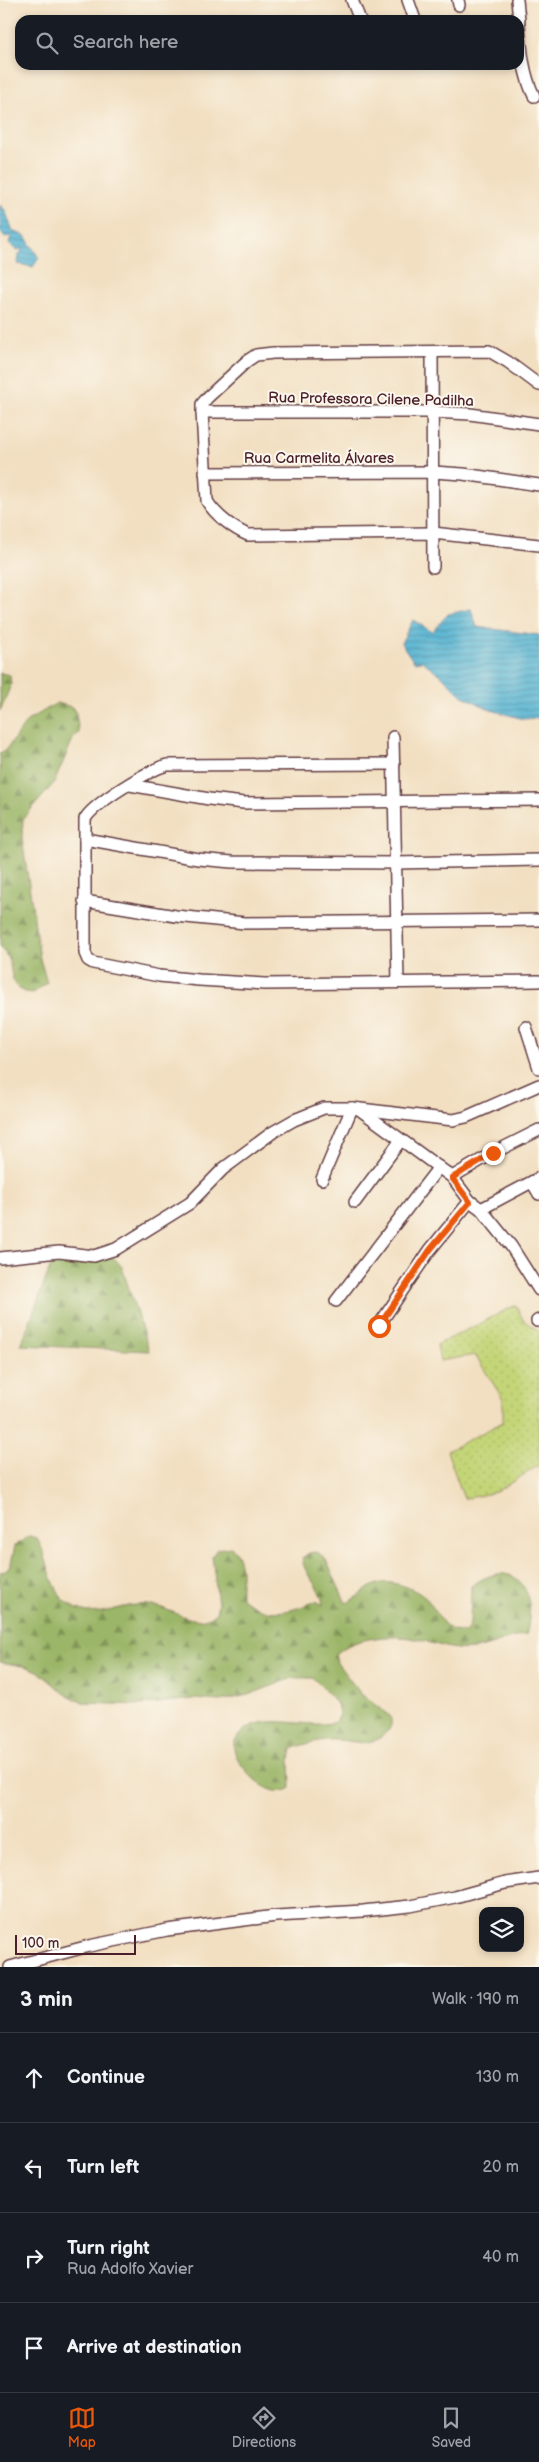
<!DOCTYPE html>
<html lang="en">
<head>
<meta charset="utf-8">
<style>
  :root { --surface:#171b24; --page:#20242c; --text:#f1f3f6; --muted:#9ea1a6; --line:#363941; --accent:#ea580c }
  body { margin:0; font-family:"Balsamiq Sans",sans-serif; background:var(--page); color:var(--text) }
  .controls { position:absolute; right:15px; bottom:15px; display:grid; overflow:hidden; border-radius:10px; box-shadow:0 2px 8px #0003 }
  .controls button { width:45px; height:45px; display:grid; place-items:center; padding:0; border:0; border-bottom:1px solid var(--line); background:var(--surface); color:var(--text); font:25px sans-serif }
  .scale { position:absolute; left:15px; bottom:12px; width:121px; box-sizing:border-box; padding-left:5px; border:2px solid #4a1f2b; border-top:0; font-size:14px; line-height:18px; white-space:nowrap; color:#4a1f2b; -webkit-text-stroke:4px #fbf7ec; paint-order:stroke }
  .stop { position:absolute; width:15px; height:15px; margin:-11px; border:4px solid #ea580c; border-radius:50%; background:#fff }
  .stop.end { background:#ea580c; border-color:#fff; box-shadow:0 1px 5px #0008 }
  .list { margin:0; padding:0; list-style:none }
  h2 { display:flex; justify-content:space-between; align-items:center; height:65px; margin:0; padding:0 20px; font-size:21px }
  h2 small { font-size:16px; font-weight:400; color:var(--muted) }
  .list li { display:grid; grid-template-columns:32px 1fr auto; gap:15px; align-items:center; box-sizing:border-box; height:90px; padding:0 20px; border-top:1px solid var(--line) }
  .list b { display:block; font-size:19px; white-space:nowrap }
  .list p { margin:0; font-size:16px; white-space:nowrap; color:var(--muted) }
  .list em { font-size:16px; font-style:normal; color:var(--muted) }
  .icon { flex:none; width:28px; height:28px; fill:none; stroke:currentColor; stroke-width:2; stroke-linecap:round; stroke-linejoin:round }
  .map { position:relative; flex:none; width:539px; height:1967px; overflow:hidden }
  .search { position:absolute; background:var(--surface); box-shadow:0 2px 8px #0003; left:15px; right:15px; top:15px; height:55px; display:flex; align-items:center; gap:12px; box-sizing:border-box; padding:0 18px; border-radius:15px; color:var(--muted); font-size:19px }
  .sheet { height:425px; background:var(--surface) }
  nav { display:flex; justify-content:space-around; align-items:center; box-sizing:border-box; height:70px; border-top:1px solid var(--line); background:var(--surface); font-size:14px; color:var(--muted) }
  nav a { display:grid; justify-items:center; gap:2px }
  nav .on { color:var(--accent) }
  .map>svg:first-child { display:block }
</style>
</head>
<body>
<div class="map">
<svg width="539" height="1967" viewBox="0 0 539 1967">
  <defs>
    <pattern id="forest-firs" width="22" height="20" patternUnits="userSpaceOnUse" patternTransform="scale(1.25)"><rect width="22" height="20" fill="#9bb668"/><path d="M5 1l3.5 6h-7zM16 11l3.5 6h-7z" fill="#809356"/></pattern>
    <pattern id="garden-dots" width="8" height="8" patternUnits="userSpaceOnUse" patternTransform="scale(1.25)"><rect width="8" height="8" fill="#c4d578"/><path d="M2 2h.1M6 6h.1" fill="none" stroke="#aab668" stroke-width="1.8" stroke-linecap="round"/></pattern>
    <pattern id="water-rules" width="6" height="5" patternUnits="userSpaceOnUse" patternTransform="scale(1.25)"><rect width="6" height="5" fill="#52b2d1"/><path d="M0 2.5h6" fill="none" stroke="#4690aa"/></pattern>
  </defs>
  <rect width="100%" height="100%" fill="#fbf7ec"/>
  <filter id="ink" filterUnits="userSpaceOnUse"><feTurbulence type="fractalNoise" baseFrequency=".02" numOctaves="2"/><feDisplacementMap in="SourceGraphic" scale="10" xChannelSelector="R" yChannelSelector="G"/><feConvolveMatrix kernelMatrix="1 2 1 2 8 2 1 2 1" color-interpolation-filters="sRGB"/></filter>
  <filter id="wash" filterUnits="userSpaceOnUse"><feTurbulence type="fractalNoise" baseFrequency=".0096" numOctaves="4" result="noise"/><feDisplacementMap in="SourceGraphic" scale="20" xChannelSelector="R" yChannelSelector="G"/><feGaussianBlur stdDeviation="1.12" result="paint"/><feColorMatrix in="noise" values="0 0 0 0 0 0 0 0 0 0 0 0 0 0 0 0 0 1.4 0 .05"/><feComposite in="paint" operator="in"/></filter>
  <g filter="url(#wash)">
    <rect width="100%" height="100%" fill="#f2dfc1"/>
    <g fill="url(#forest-firs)" stroke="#726a4a">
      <path d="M0,673L10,675L11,685L0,711Z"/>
      <path d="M57,703L72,707L76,713L79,733L73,739L54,783L23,819L22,838L40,959L47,983L33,993L24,992C3,978 18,963 0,948V753L6,750L27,721Z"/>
      <path d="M54,1257L114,1258L122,1267L149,1351L21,1345Z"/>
      <path d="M29,1536L37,1538C47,1556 48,1574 58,1591C60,1594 61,1598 64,1601C98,1626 115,1602 148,1605C171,1606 195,1631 216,1613L218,1604L212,1556L217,1549L231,1547C245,1559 240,1580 241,1597C267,1619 287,1613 316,1601L323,1605C322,1587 304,1576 302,1558L309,1553L317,1552L325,1558L346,1603C360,1599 366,1585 382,1583C397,1581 422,1591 430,1603C440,1617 446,1634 466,1632L470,1624L471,1586C514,1555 539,1588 526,1635C507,1637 491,1647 473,1649C455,1652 434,1643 416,1639C392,1634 353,1637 335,1654L337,1663L361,1694L391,1717V1726C375,1749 362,1742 338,1740C322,1739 307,1743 292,1749L290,1760L291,1788C268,1805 226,1755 235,1741C255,1706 304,1731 335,1722L339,1714L337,1704L332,1697L313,1678H293L248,1695L221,1701L194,1699L140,1705L83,1703L64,1693L38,1671L28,1667L0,1662V1572L6,1571L11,1563L15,1546Z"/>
    </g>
    <path fill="url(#garden-dots)" stroke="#877a52" d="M516,1305L523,1320L539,1331V1465L496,1492L464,1499L447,1451L503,1422V1399L475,1355L440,1361L437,1345Z"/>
    <g fill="url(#water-rules)" stroke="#4e687e">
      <path d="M0,205L5,210L13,231L25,236L39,258L33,267L18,264L19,255L23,249L17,250L9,243L11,236L4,237L0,231Z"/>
      <path d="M471,609L477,627L539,635V718L523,719L491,710L461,695L441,675L422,661L414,662L401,643L413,620L432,632L448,614Z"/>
    </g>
  </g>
  <g filter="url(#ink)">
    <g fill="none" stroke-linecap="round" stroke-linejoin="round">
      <defs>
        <g id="minor">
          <path d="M352,0L360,20"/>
          <path d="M408,0L415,20"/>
          <path d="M458,0L459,5"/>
          <path d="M517,0L519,20"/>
          <path d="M519,24C521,48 523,74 534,96"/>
          <path d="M432,352L433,567"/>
          <path d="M539,385L508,362L489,351L273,353L256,355L247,361L208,397L202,404V412L207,501C215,515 234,529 248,535L433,533L539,545"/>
          <path d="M202,412H433L470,414L539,424"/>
          <path d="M205,473L433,472L463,474L539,485"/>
          <path d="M393,737L398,982"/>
          <path d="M394,764L167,765C149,770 94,803 85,819V953L88,960L93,963L159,976L199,980L265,984L539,981"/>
          <path d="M130,785L209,799L244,803L539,800"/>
          <path d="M85,839L198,859L232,862L396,863L539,860"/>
          <path d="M84,901L176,916L245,923L539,920"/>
          <path d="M526,1027L539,1068"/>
          <path d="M359,1109L452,1177L470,1201L481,1209L511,1246L539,1290"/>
          <path d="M452,1177L493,1153L539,1130"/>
          <path d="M322,1179L352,1108"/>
          <path d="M532,1182L539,1194"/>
          <path d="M355,1202L401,1140"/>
          <path d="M481,1209L539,1178"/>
          <path d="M0,1258L59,1252L94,1256L116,1249L190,1203L223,1169L273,1132L294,1120L324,1108H352L453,1120L466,1117L539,1085"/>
          <path d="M336,1301L439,1167"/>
          <path d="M537,1321L539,1320"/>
          <path d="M379,1325L430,1250L470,1201"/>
          <path d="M10,1967L89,1946L167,1930L276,1916L363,1911L410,1906L455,1897L505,1883L539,1878"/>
        </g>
      </defs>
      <use href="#minor" stroke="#633c42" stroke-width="14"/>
      <use href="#minor" stroke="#fff" stroke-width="11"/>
    </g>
  </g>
  <g fill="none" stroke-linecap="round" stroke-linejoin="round" filter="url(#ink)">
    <path stroke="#ea580c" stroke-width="6" d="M379,1326L430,1250L470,1202L452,1178L493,1153"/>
  </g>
  <g text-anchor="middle" stroke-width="4" stroke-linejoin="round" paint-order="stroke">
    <g font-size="15" fill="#4a1f2b" stroke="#fbf7ec">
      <text transform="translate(371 399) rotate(1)" y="5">Rua Professora Cilene Padilha</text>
      <text x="319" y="463">Rua Carmelita Álvares</text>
    </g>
  </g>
</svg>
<div class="controls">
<button><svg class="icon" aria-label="layers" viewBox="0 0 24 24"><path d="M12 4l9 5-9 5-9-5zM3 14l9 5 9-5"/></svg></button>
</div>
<div class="scale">100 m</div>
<div class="stop" style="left:379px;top:1326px"></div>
<div class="stop end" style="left:493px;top:1153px"></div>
<div class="search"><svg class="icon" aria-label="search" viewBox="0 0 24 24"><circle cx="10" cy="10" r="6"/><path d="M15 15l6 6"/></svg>Search here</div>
</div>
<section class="sheet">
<h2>3 min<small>Walk · 190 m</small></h2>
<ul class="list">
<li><svg class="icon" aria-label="ahead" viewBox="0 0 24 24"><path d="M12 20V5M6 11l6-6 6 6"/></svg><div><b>Continue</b></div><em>130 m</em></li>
<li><svg class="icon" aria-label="left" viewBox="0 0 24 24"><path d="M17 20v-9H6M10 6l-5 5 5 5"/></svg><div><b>Turn left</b></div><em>20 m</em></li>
<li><svg class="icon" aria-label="right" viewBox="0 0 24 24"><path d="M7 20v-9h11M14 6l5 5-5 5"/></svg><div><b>Turn right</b><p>Rua Adolfo Xavier</p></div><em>40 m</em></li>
<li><svg class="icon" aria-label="arrive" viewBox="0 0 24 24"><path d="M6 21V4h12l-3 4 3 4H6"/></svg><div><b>Arrive at destination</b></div></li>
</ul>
</section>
<nav>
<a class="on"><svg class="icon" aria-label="map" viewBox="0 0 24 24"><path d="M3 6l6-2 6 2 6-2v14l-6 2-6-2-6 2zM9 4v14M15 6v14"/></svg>Map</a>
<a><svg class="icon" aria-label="directions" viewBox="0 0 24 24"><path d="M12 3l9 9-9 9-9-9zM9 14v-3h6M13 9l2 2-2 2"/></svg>Directions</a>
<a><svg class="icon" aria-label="saved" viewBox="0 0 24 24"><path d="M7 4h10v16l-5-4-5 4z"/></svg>Saved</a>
</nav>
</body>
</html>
